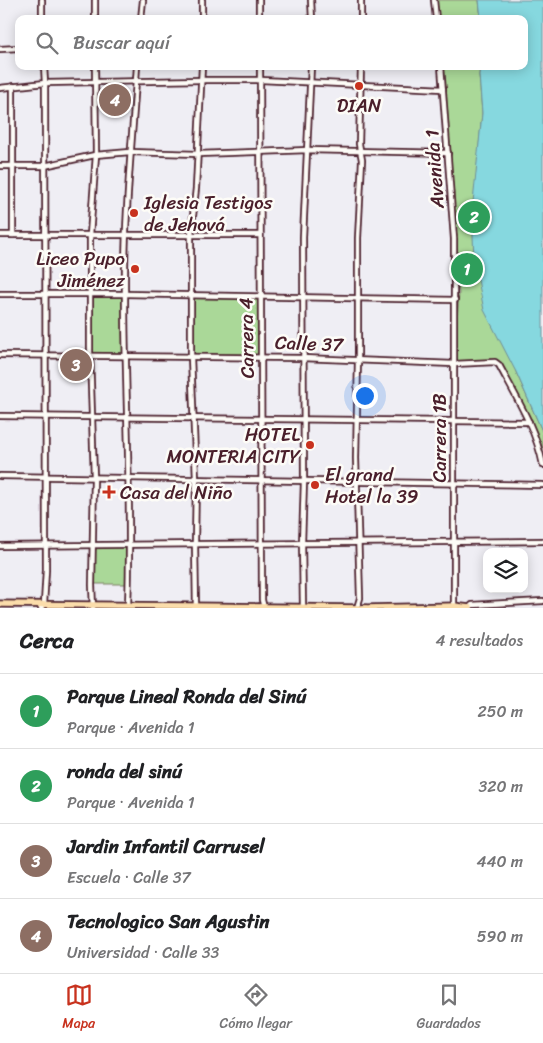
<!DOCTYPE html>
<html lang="es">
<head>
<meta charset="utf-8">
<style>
  :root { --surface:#fff; --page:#f6f6f6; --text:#202124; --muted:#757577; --line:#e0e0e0; --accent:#c8321e }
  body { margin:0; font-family:Sriracha,sans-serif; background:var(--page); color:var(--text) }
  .controls { position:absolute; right:15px; bottom:15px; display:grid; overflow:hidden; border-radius:10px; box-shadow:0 2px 12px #0003 }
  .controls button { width:45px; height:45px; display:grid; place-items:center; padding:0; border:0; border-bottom:1px solid var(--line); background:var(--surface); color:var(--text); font:25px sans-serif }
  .you { position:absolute; left:364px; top:395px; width:18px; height:18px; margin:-12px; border:4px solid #fff; border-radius:50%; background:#1a73e8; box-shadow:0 0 0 8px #1a73e833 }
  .badge { display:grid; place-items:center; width:32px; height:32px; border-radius:50%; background:var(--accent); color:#fff; font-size:16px; font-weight:700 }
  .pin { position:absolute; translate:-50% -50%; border:2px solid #fff; box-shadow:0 1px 5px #0006 }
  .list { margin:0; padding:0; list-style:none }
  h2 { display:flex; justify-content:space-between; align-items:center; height:65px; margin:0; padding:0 20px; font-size:21px }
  h2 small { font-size:16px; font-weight:400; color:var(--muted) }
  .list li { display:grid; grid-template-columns:32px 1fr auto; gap:15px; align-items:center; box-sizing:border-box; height:75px; padding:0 20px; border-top:1px solid var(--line) }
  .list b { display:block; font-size:19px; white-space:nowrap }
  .list p { margin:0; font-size:16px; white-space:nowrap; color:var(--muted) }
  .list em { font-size:16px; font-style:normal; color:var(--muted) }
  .icon { flex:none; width:28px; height:28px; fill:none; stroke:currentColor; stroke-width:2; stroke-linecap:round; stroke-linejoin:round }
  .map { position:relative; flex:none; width:543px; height:608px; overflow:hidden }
  .search { position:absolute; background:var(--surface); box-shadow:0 2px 12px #0003; left:15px; right:15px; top:15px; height:55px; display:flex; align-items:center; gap:12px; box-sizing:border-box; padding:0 18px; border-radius:10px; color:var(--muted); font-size:19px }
  .sheet { height:365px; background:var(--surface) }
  nav { display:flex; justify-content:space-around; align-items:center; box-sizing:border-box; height:70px; border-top:1px solid var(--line); background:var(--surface); font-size:14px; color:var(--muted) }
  nav a { display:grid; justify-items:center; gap:2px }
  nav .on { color:var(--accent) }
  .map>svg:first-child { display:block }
</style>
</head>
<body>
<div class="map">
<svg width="543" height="608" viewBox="0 0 543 608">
  <rect width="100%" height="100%" fill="#efeef4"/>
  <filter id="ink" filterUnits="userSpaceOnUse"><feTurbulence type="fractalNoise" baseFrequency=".02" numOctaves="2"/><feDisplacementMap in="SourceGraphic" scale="10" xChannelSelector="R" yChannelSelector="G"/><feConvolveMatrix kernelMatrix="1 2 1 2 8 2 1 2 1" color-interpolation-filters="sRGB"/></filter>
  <g filter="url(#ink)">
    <g fill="#aad898" stroke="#7a7c62">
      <path d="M435,0H479L481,19H437Z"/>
      <path d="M441,66H480L479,75L482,113L476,179L516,372L543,433V458L540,448L498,363H454L459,293Z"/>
      <path d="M125,296V354H91V297Z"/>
      <path d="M193,297L259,299V355H193Z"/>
      <path d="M128,546V584H93L94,547Z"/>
    </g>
    <path fill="#86d8df" stroke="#6e8e97" d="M479,0H543V433L516,372L484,310L474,260L472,212L482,113L479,75L480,66H524V19H481Z"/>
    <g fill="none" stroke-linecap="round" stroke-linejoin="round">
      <defs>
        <g id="minor">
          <path d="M42,0V19"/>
          <path d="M259,0V19"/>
          <path d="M311,0L312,19"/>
          <path d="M361,0V19"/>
          <path d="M434,0L436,19"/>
          <path d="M95,19V0"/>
          <path d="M141,19L143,0"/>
          <path d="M202,19V0"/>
          <path d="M0,49L19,48"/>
          <path d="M260,66L262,600L264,608"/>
          <path d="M441,66L454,239V606"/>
          <path d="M13,86V235"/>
          <path d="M0,88L45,83L202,80H261L443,89"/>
          <path d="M0,166H44L95,155L130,152L198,154L308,150L448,153"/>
          <path d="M0,235H260"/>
          <path d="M0,294H125L455,300"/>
          <path d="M0,355L302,358L454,364L495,362L499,365C516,397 536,429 543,465"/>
          <path d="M0,416L529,422"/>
          <path d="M0,476L543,485"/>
          <path d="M0,546L543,541"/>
          <path d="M128,605C132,501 125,398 125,294C124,218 132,142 137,66"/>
          <path d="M303,607L302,543L304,481L303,237L311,66"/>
          <path d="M41,608L44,604L46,570L45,83L44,66"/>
          <path d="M93,608L92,585L94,478L90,354V235L96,155L95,66"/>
          <path d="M196,608L195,544L196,479L191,357V235L196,188L202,66"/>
          <path d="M357,608L360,598L356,458L358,360V238L362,160L359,144L361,66"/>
          <path d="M469,608L472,605L543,601"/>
        </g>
        <g id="major">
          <path d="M0,604L365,608"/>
          <path d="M366,608L454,606L470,608"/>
        </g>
      </defs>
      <use href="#minor" stroke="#4a1f2b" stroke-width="8"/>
      <use href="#major" stroke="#4a1f2b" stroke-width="9"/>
      <use href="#minor" stroke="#fdfcf7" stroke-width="4.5"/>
      <use href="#major" stroke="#fbddab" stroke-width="5.5"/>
    </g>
  </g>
  <g fill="#c8321e" stroke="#fdfcf7" stroke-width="2">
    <circle cx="359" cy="86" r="5"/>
    <circle cx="134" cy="213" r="5"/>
    <circle cx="135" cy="269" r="5"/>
    <circle cx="310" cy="445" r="5"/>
    <circle cx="315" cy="485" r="5"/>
    <path d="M106.5 484.5h5v5h5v5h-5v5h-5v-5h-5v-5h5z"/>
  </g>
  <g text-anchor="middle" stroke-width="5" stroke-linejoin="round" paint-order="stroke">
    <g font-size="19" fill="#4a1f2b" stroke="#fdfcf7" text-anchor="start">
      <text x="359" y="112" text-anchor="middle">DIAN</text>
      <text x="144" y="209">Iglesia Testigos<tspan x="144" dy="22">de Jehová</tspan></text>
      <text x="125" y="265" text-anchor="end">Liceo Pupo<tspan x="125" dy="22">Jiménez</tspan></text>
      <text x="300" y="441" text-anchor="end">HOTEL<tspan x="300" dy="22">MONTERIA CITY</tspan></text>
      <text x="325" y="481">El grand<tspan x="325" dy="22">Hotel la 39</tspan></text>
      <text x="120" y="499">Casa del Niño</text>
    </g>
    <g font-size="19" fill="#4a1f2b" stroke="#fdfcf7">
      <text transform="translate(434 169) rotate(-94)" y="7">Avenida 1</text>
      <text transform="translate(246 338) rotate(-91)" y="7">Carrera 4</text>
      <text transform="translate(309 343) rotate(2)" y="7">Calle 37</text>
      <text transform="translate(439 438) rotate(-90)" y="7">Carrera 1B</text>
    </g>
  </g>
</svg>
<div class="controls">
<button><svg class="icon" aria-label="layers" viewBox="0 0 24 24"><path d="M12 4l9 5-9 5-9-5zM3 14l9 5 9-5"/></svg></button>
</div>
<div class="you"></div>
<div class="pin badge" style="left:467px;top:269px;background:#2e9e5b">1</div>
<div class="pin badge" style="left:474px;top:217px;background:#2e9e5b">2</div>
<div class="pin badge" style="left:76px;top:365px;background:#8d6e63">3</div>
<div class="pin badge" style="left:115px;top:100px;background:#8d6e63">4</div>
<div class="search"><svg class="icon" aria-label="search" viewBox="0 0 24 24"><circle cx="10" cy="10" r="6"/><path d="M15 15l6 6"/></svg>Buscar aquí</div>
</div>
<section class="sheet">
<h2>Cerca<small>4 resultados</small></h2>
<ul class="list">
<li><span class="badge" style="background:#2e9e5b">1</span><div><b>Parque Lineal Ronda del Sinú</b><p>Parque · Avenida 1</p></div><em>250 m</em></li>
<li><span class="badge" style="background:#2e9e5b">2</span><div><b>ronda del sinú</b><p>Parque · Avenida 1</p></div><em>320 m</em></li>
<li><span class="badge" style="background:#8d6e63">3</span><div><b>Jardin Infantil Carrusel</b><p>Escuela · Calle 37</p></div><em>440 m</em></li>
<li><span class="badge" style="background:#8d6e63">4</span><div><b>Tecnologico San Agustin</b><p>Universidad · Calle 33</p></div><em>590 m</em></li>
</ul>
</section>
<nav>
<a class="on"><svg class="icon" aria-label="map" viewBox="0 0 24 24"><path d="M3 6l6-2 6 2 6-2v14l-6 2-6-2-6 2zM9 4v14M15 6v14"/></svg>Mapa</a>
<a><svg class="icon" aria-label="directions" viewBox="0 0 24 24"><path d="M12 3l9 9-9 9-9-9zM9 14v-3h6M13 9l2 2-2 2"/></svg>Cómo llegar</a>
<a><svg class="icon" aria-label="saved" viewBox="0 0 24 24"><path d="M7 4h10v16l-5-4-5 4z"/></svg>Guardados</a>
</nav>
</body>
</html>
